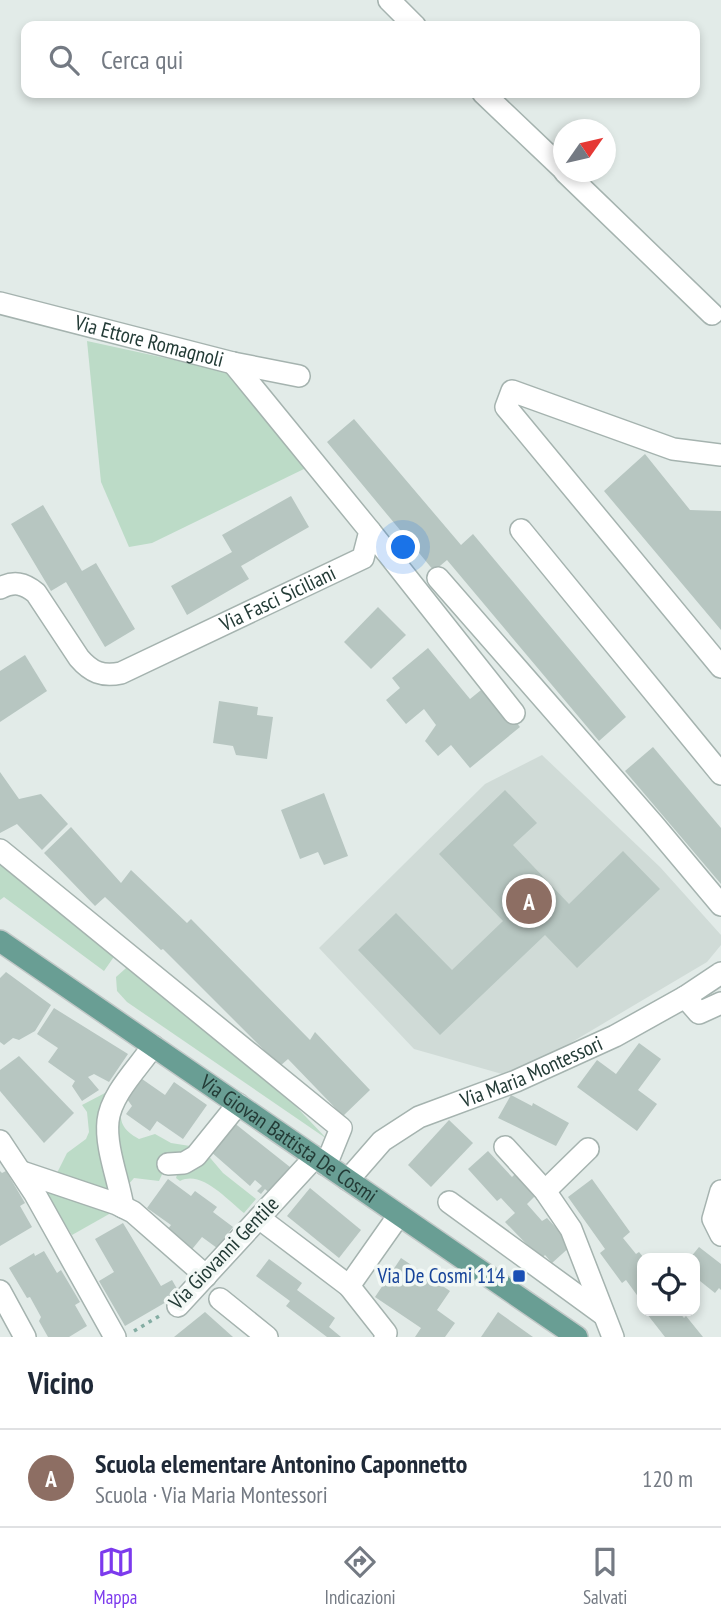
<!DOCTYPE html>
<html lang="it">
<head>
<meta charset="utf-8">
<style>
  :root { --surface:#fff; --page:#f6f6f7; --text:#1f2937; --muted:#747a83; --line:#e0e1e3; --accent:#7c3aed }
  body { margin:0; font-family:"PT Sans Narrow",sans-serif; background:var(--page); color:var(--text) }
  .controls { position:absolute; right:21px; bottom:21px; display:grid; overflow:hidden; border-radius:14px; box-shadow:0 4px 10px #0003 }
  .controls button { width:63px; height:63px; display:grid; place-items:center; padding:0; border:0; border-bottom:2px solid var(--line); background:var(--surface); color:var(--text); font:35px sans-serif }
  .compass { position:absolute; left:553px; top:119px; width:63px; height:63px; border-radius:50%; background:var(--surface); box-shadow:0 4px 10px #0003; rotate:56deg }
  .you { position:absolute; left:404px; top:548px; width:24px; height:24px; margin:-18px; border:5px solid #fff; border-radius:50%; background:#1a73e8; box-shadow:0 0 0 10px #1a73e833 }
  .badge { display:grid; place-items:center; width:46px; height:46px; border-radius:50%; background:var(--accent); color:#fff; font-size:23px; font-weight:700 }
  .pin { position:absolute; translate:-50% -50%; border:4px solid #fff; box-shadow:0 2px 7px #0006 }
  .list { margin:0; padding:0; list-style:none }
  h2 { display:flex; justify-content:space-between; align-items:center; height:91px; margin:0; padding:0 28px; font-size:30px }
  h2 small { font-size:23px; font-weight:400; color:var(--muted) }
  .list li { display:grid; grid-template-columns:46px 1fr auto; gap:21px; align-items:center; box-sizing:border-box; height:98px; padding:0 28px; border-top:2px solid var(--line) }
  .list b { display:block; font-size:26px; white-space:nowrap }
  .list p { margin:0; font-size:23px; white-space:nowrap; color:var(--muted) }
  .list em { font-size:23px; font-style:normal; color:var(--muted) }
  .icon { flex:none; width:38px; height:38px; fill:none; stroke:currentColor; stroke-width:2; stroke-linecap:round; stroke-linejoin:round }
  .map { position:relative; flex:none; width:721px; height:1337px; overflow:hidden }
  .search { position:absolute; background:var(--surface); box-shadow:0 4px 10px #0003; left:21px; right:21px; top:21px; height:77px; display:flex; align-items:center; gap:18px; box-sizing:border-box; padding:0 24px; border-radius:14px; color:var(--muted); font-size:26px }
  .sheet { height:189px; background:var(--surface) }
  nav { display:flex; justify-content:space-around; align-items:center; box-sizing:border-box; height:98px; border-top:2px solid var(--line); background:var(--surface); font-size:19px; color:var(--muted) }
  nav a { display:grid; justify-items:center; gap:4px }
  nav .on { color:var(--accent) }
  .map>svg:first-child { display:block }
</style>
</head>
<body>
<div class="map">
<svg width="721" height="1337" viewBox="0 0 721 1337">
  <rect width="100%" height="100%" fill="#e2ebe8"/>
  <path fill="#d0dbd7" d="M542,755L660,867L721,935V945L707,962L513,1077L414,1049L319,948L485,784Z"/>
  <g fill="#bcdbc7">
    <path d="M87,341L230,372L306,468L152,543L129,547L101,482Z"/>
    <path d="M0,859L120,948L104,971L4,897L0,900Z"/>
    <path d="M134,961L287,1097L327,1139L127,1002L117,991L116,977Z"/>
    <path d="M105,1093L122,1103C118,1122 123,1130 139,1139L155,1134L171,1143L190,1146L216,1116L206,1153L223,1173L256,1199L244,1213C227,1200 202,1170 180,1181L176,1178L182,1160L169,1159L159,1181L134,1178L115,1200L54,1179L67,1153L86,1139L89,1132L87,1112L82,1105Z"/>
    <path d="M38,1181L118,1209L72,1235Z"/>
  </g>
  <g fill="#b7c6c1">
    <path d="M354,419L461,545L473,534L626,717L599,741L447,560L434,571L327,442Z"/>
    <path d="M645,454L690,510L721,511V630L604,491Z"/>
    <path d="M291,496L309,527L241,566L249,579L187,615L171,586L232,552L222,535Z"/>
    <path d="M43,505L82,571L96,563L135,629L105,647L66,582L51,591L11,524Z"/>
    <path d="M378,607L406,635L371,669L344,642Z"/>
    <path d="M428,648L470,699L486,686L520,727L470,768L451,745L438,756L425,741L436,725L424,709L406,724L386,700L400,688L392,678Z"/>
    <path d="M25,655L47,691L0,722V671Z"/>
    <path d="M219,701L258,707L257,715L273,717L267,759L236,755L233,746L213,743Z"/>
    <path d="M653,747L721,828V884L625,771Z"/>
    <path d="M0,772L19,799L41,794L68,824L42,850L17,824L0,833Z"/>
    <path d="M505,790L537,823L513,845L569,904L623,851L660,889L577,968L545,935L440,1035L358,950L396,913L452,970L503,921L439,854Z"/>
    <path d="M324,793L348,856L324,865L318,852L300,859L281,810Z"/>
    <path d="M71,827L121,883L131,870L187,923L191,919L310,1040L315,1032L370,1090L343,1116L288,1059L280,1066L163,949L161,950L105,897L95,906L44,853Z"/>
    <path d="M6,972L51,1005L35,1031L19,1040L13,1038L4,1045L0,1042V978Z"/>
    <path d="M54,1008L128,1054L109,1082L94,1074L88,1077L99,1090L82,1101L72,1086L75,1081L48,1062L58,1048L37,1034Z"/>
    <path d="M639,1043L661,1059L638,1090L657,1104L637,1131L577,1087L597,1060L616,1074Z"/>
    <path d="M19,1056L74,1113L44,1143L0,1091V1070Z"/>
    <path d="M142,1079L165,1095L174,1082L207,1105L183,1139L157,1121L150,1131L126,1114L132,1106L127,1099Z"/>
    <path d="M511,1095L532,1106L533,1103L569,1123L556,1146L498,1118Z"/>
    <path d="M449,1120L473,1143L431,1187L408,1165Z"/>
    <path d="M233,1122L295,1171L274,1197L265,1189L261,1194L257,1191L262,1186L255,1180L250,1186L210,1151Z"/>
    <path d="M488,1151L512,1177L516,1173L536,1195L527,1204L542,1221L547,1218L572,1245L552,1263L545,1255L541,1259L505,1222L515,1213L501,1198L497,1201L468,1169Z"/>
    <path d="M0,1171L2,1173L6,1171L25,1203L20,1206L32,1227L0,1246Z"/>
    <path d="M168,1179L191,1196L195,1191L217,1207L213,1212L233,1227L217,1248L202,1237L189,1253L164,1234L171,1225L147,1208Z"/>
    <path d="M592,1179L630,1232L623,1238L636,1254L639,1252L644,1258L642,1302L626,1280L622,1283L600,1253L605,1249L568,1197Z"/>
    <path d="M310,1188L361,1230L339,1258L287,1216Z"/>
    <path d="M123,1223L161,1286L172,1280L180,1294L125,1326L99,1281L114,1272L95,1239Z"/>
    <path d="M699,1247L721,1264V1290L719,1288L715,1293L695,1277V1258H690Z"/>
    <path d="M44,1251L57,1273L61,1270L80,1302L75,1305L87,1326L69,1337H48L39,1321L41,1317L30,1297L27,1298L9,1268L34,1253L35,1256Z"/>
    <path d="M401,1258L450,1291L437,1310L455,1323L445,1337H415L421,1328L375,1297Z"/>
    <path d="M269,1259L302,1283L297,1290L335,1318L329,1327L341,1337H327L286,1306L290,1301L256,1276Z"/>
    <path d="M651,1311H678L684,1318L686,1316L703,1337H665L647,1314Z"/>
    <path d="M205,1312L233,1337H174Z"/>
    <path d="M498,1312L533,1337H481Z"/>
  </g>
  <g fill="none" stroke-linecap="round" stroke-linejoin="round">
    <defs>
      <g id="minor">
        <path d="M389,0L415,26"/>
        <path d="M483,93L564,170"/>
        <path d="M565,172L712,314"/>
        <path id="s1" d="M0,303L233,363L299,376"/>
        <path d="M721,455L673,449L512,391L506,407L721,667"/>
        <path d="M521,530L721,774"/>
        <path d="M370,531L514,713"/>
        <path d="M438,578L653,824L721,905"/>
        <path id="s2" d="M0,588C14,581 24,583 36,593L79,658C91,672 102,677 121,673L363,558L370,531L233,363"/>
        <path d="M0,850L341,1128L326,1165"/>
        <path d="M685,997L721,973"/>
        <path d="M0,1141L35,1194L115,1337"/>
        <path d="M505,1147L545,1191L571,1229L613,1337"/>
        <path d="M168,1164L184,1163L196,1156L238,1104"/>
        <path d="M22,1172L117,1204L133,1212L206,1276"/>
        <path id="s3" d="M348,1180L382,1141L419,1117L516,1081L615,1036L685,997L699,1013L721,1003"/>
        <path d="M545,1191L588,1149"/>
        <path d="M721,1191L713,1219L721,1235"/>
        <path d="M449,1202L604,1315"/>
        <path d="M123,1207C119,1181 105,1147 108,1121C111,1094 138,1068 153,1046"/>
        <path d="M259,1218L349,1286"/>
        <path d="M0,1291L25,1337"/>
        <path d="M220,1299L267,1337"/>
        <path d="M178,1306L315,1157"/>
        <path d="M385,1337L386,1333L349,1286L399,1215"/>
      </g>
      <g id="major">
        <path id="s4" d="M0,941L577,1337"/>
      </g>
    </defs>
    <use href="#minor" stroke="#a5b3af" stroke-width="24"/>
    <use href="#major" stroke="#c1c8c7" stroke-width="24"/>
    <path stroke="#84ada3" stroke-width="3.5" stroke-dasharray="3.5 5" stroke-linecap="butt" d="M134,1331L161,1315"/>
    <use href="#minor" stroke="#fff" stroke-width="21"/>
    <use href="#major" stroke="#699e94" stroke-width="21"/>
  </g>
  <rect fill="#1a4fb4" stroke="#f2f8f5" stroke-width="2.5" x="512" y="1269" width="14" height="14" rx="3.5"/>
  <g text-anchor="middle" stroke-width="7" stroke-linejoin="round" paint-order="stroke">
    <g font-size="21" fill="#233b36" stroke="#f2f8f5">
      <text dy="7" stroke="none"><textPath href="#s1" startOffset="154">Via Ettore Romagnoli</textPath></text>
      <text dy="7" stroke="none"><textPath href="#s2" startOffset="338">Via Fasci Siciliani</textPath></text>
      <text dy="7" stroke="none"><textPath href="#s3" startOffset="217">Via Maria Montessori</textPath></text>
      <text dy="7" stroke="none"><textPath href="#s4" startOffset="350">Via Giovan Battista De Cosmi</textPath></text>
      <text transform="translate(224 1253) rotate(-46)" y="7">Via Giovanni Gentile</text>
    </g>
    <g font-size="21" fill="#164399" stroke="#f2f8f5" text-anchor="end">
      <text x="505" y="1283">Via De Cosmi 114</text>
    </g>
  </g>
</svg>
<div class="controls">
<button><svg class="icon" aria-label="locate" viewBox="0 0 24 24"><circle cx="12" cy="12" r="6"/><path d="M12 2v4M12 18v4M2 12h4M18 12h4"/></svg></button>
</div>
<svg class="compass" viewBox="-18 -18 36 36"><path d="M0-13l5 13h-10z" fill="#e53935"/><path d="M0 13l5-13h-10z" fill="#747a83"/></svg>
<div class="you"></div>
<div class="pin badge" style="left:529px;top:901px;background:#8d6e63">A</div>
<div class="search"><svg class="icon" aria-label="search" viewBox="0 0 24 24"><circle cx="10" cy="10" r="6"/><path d="M15 15l6 6"/></svg>Cerca qui</div>
</div>
<section class="sheet">
<h2>Vicino<small></small></h2>
<ul class="list">
<li><span class="badge" style="background:#8d6e63">A</span><div><b>Scuola elementare Antonino Caponnetto</b><p>Scuola · Via Maria Montessori</p></div><em>120 m</em></li>
</ul>
</section>
<nav>
<a class="on"><svg class="icon" aria-label="map" viewBox="0 0 24 24"><path d="M3 6l6-2 6 2 6-2v14l-6 2-6-2-6 2zM9 4v14M15 6v14"/></svg>Mappa</a>
<a><svg class="icon" aria-label="directions" viewBox="0 0 24 24"><path d="M12 3l9 9-9 9-9-9zM9 14v-3h6M13 9l2 2-2 2"/></svg>Indicazioni</a>
<a><svg class="icon" aria-label="saved" viewBox="0 0 24 24"><path d="M7 4h10v16l-5-4-5 4z"/></svg>Salvati</a>
</nav>
</body>
</html>
